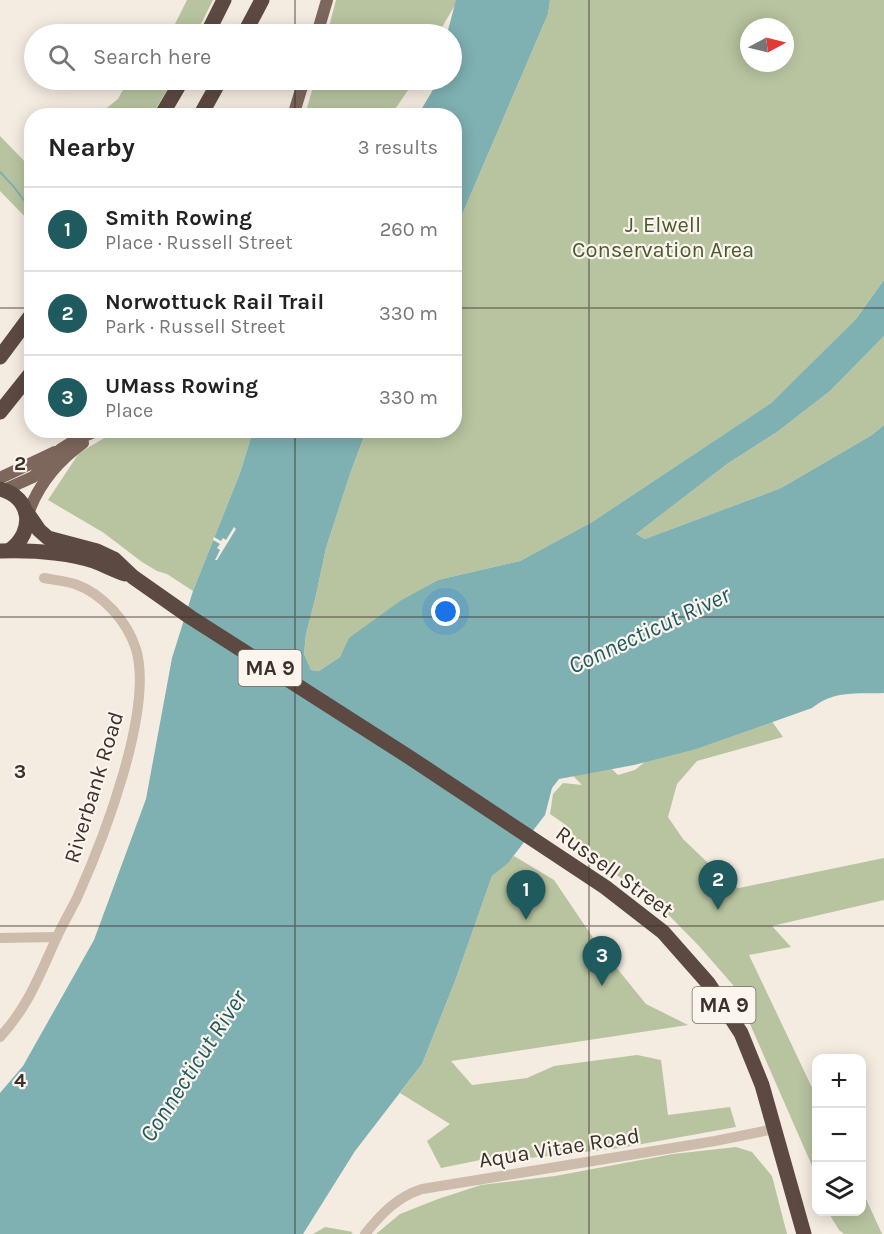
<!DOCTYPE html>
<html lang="en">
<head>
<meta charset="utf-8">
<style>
  :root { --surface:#fff; --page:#f2f2f2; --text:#222; --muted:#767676; --line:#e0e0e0; --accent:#1f5a5e }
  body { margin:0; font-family:Karla,sans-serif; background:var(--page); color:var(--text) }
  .controls { position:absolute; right:18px; bottom:18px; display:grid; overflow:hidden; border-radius:12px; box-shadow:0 3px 15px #0003 }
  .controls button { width:54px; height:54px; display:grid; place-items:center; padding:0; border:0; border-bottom:2px solid var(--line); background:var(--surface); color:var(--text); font:30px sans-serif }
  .compass { position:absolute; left:740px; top:18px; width:54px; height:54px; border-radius:50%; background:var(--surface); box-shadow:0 3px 15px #0003; rotate:83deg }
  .you { position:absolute; left:446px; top:612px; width:21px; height:21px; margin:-15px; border:4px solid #fff; border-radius:50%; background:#1a73e8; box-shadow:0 0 0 9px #1a73e833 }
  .badge { display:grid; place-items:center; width:39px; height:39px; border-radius:50%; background:var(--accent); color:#fff; font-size:20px; font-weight:700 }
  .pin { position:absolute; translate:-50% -50px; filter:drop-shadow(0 2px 3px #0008) }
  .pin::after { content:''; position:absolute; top:32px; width:21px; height:18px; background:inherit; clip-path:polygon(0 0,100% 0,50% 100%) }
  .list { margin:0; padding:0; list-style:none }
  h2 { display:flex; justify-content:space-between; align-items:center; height:78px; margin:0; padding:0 24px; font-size:26px }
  h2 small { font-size:20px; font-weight:400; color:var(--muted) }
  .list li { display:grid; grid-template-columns:39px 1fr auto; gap:18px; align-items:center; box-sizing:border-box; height:84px; padding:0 24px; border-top:2px solid var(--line) }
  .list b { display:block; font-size:22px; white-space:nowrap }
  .list p { margin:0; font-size:20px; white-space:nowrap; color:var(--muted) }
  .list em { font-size:20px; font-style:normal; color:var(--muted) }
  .icon { flex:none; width:33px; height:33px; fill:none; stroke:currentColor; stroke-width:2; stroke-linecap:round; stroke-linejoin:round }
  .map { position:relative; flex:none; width:884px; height:1234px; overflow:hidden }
  .search { position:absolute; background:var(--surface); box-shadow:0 3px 15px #0003; left:24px; top:24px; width:438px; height:66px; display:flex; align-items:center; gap:15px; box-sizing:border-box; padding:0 21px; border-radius:33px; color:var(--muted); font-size:22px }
  .panel { position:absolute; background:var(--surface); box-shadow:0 3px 15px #0003; left:24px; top:108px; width:438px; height:330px; border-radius:24px }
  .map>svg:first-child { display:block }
</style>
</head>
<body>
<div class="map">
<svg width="884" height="1234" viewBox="0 0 884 1234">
  <rect width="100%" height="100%" fill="#f4ebe1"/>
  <g fill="#b8c4a0" fill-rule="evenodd">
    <path d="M187,0H213L196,34H170Z"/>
    <path d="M336,0H458L438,34H327Z"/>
    <path d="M550,0H884V280L856,319L771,403L592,522L520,561L438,580L400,602L350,638L340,657L319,671L311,670L304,654L306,634L316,595L326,548L350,474L366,431L454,430L455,231L548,14ZM749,27H785V63H749Z"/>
    <path d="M128,80H173L152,115H98L118,99Z"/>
    <path d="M315,80H415L391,115H305Z"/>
    <path d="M0,136L31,168V223L0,191Z"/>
    <path d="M884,336V425L872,435L781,488L645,539L636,534L727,464L777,432L830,391Z"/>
    <path d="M116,431H253L240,473L193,591L167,574L157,571L142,562L104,533L48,500L79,453Z"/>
    <path d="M514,674L618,775L635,770L653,755L771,720L783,737L697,761L677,784L668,817L683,839L732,886L739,888L884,858V900L772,926L791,947L749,955L816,1096V1175L733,985L699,946L652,898L618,876L580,844L566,825L550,814L553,794L563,783L582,785L490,691Z"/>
    <path d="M514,856L554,880L598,945L646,1004L688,1025L451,1061L472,1085L527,1078L554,1066L637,1055L661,1060L668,1115L730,1107L736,1127L620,1148L520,1159L490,1158L441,1168L427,1141L450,1124L400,1093L422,1064L455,981L492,876Z"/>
    <path d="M736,1147L752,1152L772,1176L787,1234H376L400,1214L438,1199L481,1185L555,1176L673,1154Z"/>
    <path d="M862,1190L882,1234H844L839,1230L828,1212H862Z"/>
    <path d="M325,1227L353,1232L351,1234H313Z"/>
  </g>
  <g fill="#7fb0b2">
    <path d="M456,0H550L548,14L455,231L454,116L418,115L434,88L436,80H452V34H447Z"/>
    <path d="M884,280V336L830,391L777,432L727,464L636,534L645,539L781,488L872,435L884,425V693C857,694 834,690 812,708L696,749L634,765L559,779L552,788L545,815L508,863L492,876L455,981L422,1064L355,1151L303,1234H0V1093L23,1066L94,940L146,799L172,658L193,591L240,473L253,431H366L350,474L326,548L316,595L306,634L304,654L311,670L319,671L340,657L349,638L400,601L438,580L520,561L592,522L771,403L856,319Z"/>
  </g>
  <path fill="#f4ebe1" d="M234,527L236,529L217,560H215L220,550L217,548L220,544L213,540L214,537L221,541L223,538L226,540Z"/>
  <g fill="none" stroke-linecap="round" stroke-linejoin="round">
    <path stroke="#7fb0b2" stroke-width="2" d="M0,172L14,187L32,211"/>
    <g stroke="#cdbbac" stroke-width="10">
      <path d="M0,938L57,937"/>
      <path d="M0,1037C28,1007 39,976 56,939C62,925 70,912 77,898C103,840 154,710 136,649C127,621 103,594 75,584C65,581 54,580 44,578"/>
      <path d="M365,1234C381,1214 397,1197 422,1189L715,1141L774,1129"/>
    </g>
    <g stroke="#7d675c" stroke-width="12">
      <path d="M317,34L327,0"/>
      <path d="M293,116L304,80"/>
      <path d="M0,478L55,452"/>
      <path d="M4,490L33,477L61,449L77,439L99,430"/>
      <path d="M28,514C38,485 58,461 83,443"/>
    </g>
    <g stroke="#5c4a42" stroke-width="15">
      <path d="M207,34L224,0"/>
      <path d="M244,34L262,0"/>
      <path d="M161,116L182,80"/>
      <path d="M200,116L220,80"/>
      <path d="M0,357L32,314"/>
      <path d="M0,412L32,372"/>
      <path d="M0,489C32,497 35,532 10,550"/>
      <path d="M28,514L39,530L48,538L97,551L114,559L133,577L190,617L409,757L605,887L663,932L708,983L741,1033L762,1085L804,1234"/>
      <path d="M0,551C31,550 64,552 94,561C104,565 114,570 125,574"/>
    </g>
  </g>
  <path fill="none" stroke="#3b302b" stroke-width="1.5" stroke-opacity="0.55" d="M295,0V34M589,0V1234M295,80V116M0,308H32M454,308H884M295,430V1234M0,617H884M0,926H884"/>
  <g text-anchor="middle" stroke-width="4.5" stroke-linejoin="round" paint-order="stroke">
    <g fill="#fbf5ee" stroke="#756b66" stroke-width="1.5">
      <rect x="238.5" y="650" width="63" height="36" rx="4.5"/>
      <rect x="692.5" y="987" width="63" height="36" rx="4.5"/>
    </g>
    <g font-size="21" font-weight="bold" fill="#3b302b">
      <text x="270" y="675">MA 9</text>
      <text x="724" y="1012">MA 9</text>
    </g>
    <g font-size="22" fill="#4a5a2e" stroke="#fbf5ee">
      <text x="663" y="232">J. Elwell<tspan x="663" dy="25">Conservation Area</tspan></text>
    </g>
    <g font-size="22" fill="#3b302b" stroke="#fbf5ee">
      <text transform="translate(93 787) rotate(-73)" y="8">Riverbank Road</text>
      <text transform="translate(615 871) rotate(36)" y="8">Russell Street</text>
      <text transform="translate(559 1147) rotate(-9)" y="8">Aqua Vitae Road</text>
    </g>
    <g font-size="24" font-style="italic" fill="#1f5a5e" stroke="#fbf5ee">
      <text transform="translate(649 630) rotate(-25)" y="8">Connecticut River</text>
      <text transform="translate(193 1066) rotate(-57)" y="8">Connecticut River</text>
    </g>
  </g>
  <g font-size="20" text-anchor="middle" font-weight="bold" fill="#3b302b" stroke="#fbf5ee" stroke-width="4.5" stroke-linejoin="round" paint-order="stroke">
    <text x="20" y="470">2</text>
    <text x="20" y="778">3</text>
    <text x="20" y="1087">4</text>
  </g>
</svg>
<div class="controls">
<button>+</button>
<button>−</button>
<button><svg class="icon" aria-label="layers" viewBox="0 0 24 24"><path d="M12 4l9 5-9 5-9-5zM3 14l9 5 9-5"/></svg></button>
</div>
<svg class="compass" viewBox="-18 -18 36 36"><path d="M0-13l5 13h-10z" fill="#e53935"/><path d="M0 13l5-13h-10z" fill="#767676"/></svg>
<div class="you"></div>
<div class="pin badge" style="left:526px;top:920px">1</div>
<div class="pin badge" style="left:718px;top:910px">2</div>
<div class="pin badge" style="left:602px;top:986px">3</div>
<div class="search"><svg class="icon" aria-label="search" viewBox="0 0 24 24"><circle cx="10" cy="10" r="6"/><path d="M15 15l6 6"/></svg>Search here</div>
<section class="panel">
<h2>Nearby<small>3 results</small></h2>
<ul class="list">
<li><span class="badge">1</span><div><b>Smith Rowing</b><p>Place · Russell Street</p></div><em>260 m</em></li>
<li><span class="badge">2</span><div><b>Norwottuck Rail Trail</b><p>Park · Russell Street</p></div><em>330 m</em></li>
<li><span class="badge">3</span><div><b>UMass Rowing</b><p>Place</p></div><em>330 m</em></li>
</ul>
</section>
</div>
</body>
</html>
